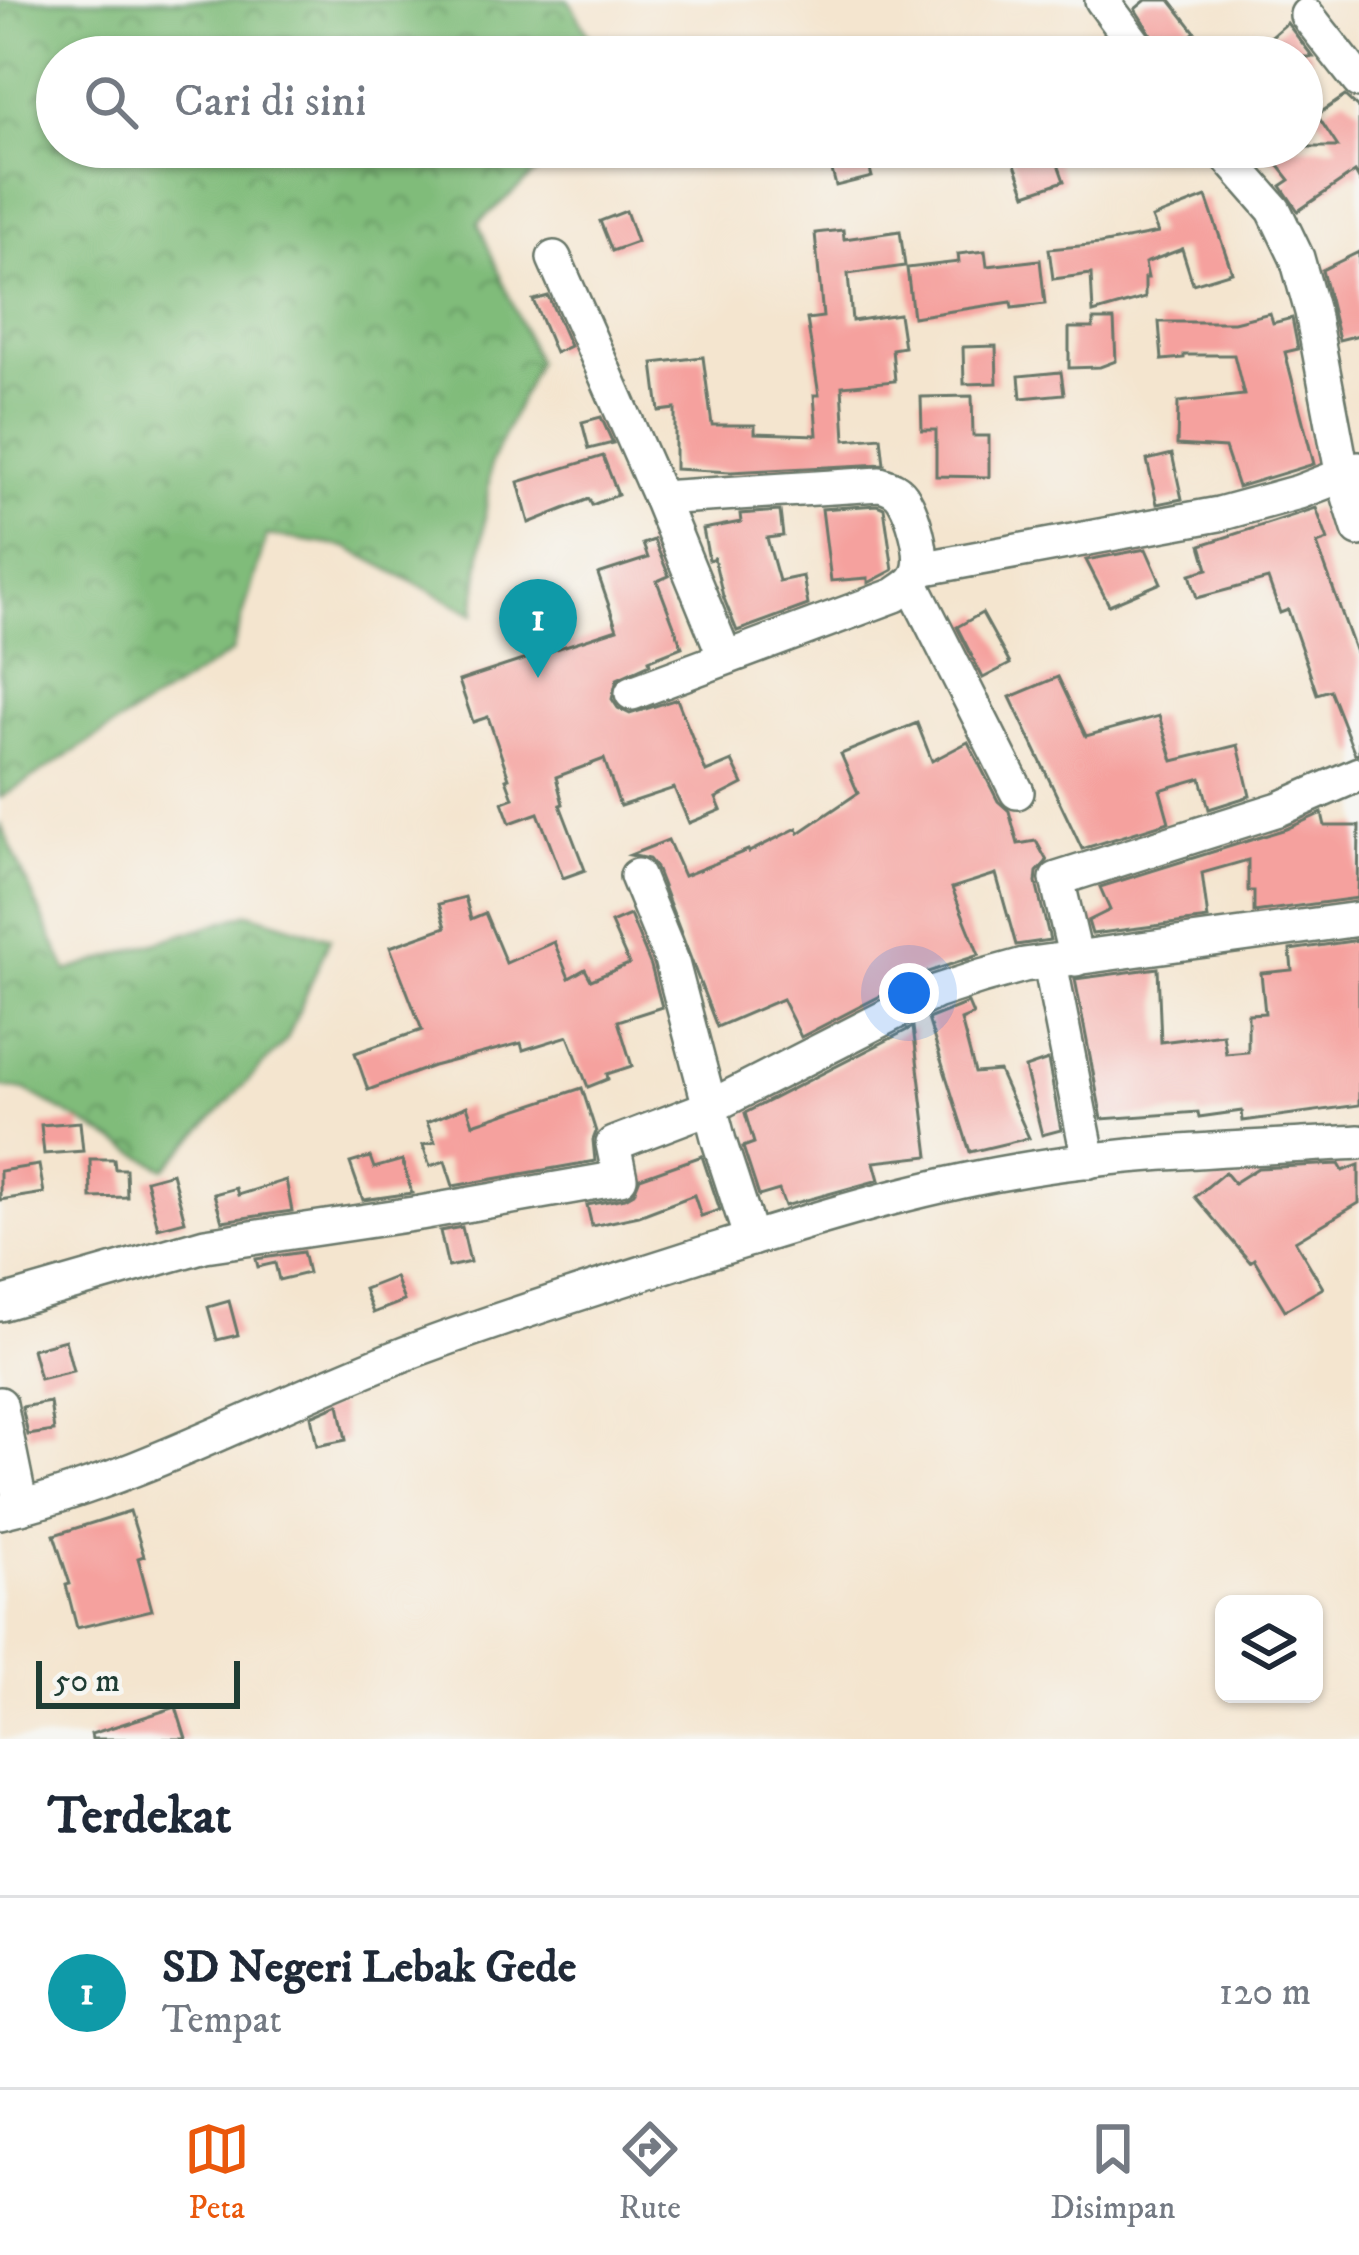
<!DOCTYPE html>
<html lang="id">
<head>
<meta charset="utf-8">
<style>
  :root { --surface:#fff; --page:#f6f6f7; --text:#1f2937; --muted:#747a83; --line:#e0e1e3; --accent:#ea580c }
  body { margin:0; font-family:"IM FELL DW Pica",serif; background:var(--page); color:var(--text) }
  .controls { position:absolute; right:36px; bottom:36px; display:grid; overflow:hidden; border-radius:18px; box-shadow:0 3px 9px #0004 }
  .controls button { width:108px; height:108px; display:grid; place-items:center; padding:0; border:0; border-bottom:3px solid var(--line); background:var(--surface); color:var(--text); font:60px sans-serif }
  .scale { position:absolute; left:36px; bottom:30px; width:204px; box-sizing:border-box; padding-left:12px; border:6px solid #1f3d34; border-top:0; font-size:33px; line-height:42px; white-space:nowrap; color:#1f3d34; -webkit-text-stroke:9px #f6f6f2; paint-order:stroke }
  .you { position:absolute; left:909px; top:993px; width:42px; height:42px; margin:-30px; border:9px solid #fff; border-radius:50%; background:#1a73e8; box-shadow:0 0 0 18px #1a73e833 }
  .badge { display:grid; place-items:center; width:78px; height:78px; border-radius:50%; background:var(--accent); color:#fff; font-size:39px; font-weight:700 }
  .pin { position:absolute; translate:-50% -99px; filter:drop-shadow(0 3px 6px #0008) }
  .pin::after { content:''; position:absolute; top:63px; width:42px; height:36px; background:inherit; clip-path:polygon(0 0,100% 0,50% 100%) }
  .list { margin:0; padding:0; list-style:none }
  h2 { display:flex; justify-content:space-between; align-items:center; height:156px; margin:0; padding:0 48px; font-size:51px }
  h2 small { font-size:39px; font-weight:400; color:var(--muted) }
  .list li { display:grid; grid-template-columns:78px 1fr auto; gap:36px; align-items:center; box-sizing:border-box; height:192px; padding:0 48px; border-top:3px solid var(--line) }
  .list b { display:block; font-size:45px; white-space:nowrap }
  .list p { margin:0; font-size:39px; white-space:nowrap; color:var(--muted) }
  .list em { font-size:39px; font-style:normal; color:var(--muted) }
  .icon { flex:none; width:66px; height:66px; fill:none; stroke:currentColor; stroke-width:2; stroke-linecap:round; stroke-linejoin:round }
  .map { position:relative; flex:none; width:1359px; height:1739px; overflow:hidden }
  .search { position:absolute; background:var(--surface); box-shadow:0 3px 9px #0004; left:36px; right:36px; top:36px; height:132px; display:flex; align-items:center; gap:30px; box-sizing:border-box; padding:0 42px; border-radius:66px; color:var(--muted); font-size:45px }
  .sheet { height:348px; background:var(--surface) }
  nav { display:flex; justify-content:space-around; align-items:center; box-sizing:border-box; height:168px; border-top:3px solid var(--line); background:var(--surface); font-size:33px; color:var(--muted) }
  nav a { display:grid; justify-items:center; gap:6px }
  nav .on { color:var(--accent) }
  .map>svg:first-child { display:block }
</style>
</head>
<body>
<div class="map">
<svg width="1359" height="1739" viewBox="0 0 1359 1739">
  <defs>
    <pattern id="forest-crowns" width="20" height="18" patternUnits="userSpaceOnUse" patternTransform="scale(3)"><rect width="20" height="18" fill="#80bc7a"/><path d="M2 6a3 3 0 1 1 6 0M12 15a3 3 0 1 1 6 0" fill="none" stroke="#689a65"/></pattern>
  </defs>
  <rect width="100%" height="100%" fill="#f6f6f2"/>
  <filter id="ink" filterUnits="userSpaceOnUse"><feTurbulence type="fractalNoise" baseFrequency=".00833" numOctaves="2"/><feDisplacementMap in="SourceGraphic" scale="24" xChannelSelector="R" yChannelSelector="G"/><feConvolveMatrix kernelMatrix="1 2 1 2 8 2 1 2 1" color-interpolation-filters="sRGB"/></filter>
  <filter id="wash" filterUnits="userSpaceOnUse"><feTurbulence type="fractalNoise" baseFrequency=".004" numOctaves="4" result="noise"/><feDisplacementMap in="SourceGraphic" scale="48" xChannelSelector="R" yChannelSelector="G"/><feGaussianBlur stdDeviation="2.7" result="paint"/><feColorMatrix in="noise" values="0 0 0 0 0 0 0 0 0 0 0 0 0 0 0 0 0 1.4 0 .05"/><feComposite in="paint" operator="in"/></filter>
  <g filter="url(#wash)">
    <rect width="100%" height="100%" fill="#f4e5cf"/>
    <g fill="url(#forest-crowns)" stroke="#507c57" stroke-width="3">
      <path d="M0,0H569L601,57H57V147H565L478,223L537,362L491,463L474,614L346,547L267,535L232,652L0,798Z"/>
      <path d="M0,823L67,971L249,913L330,938L287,1039L165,1169L25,1090L0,1087Z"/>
    </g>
    <g id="blocks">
      <g fill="#f5a19e">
        <path d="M1146,0H1170L1195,32L1165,56L1135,9Z"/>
        <path d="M1287,23L1313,57H1247Z"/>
        <path d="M1345,96L1359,109V179L1355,172L1298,211L1281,186L1290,180L1264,147H1338L1317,115Z"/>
        <path d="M826,147H864L872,177L836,186Z"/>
        <path d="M1022,147H1052L1064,181L1026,194L1010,151Z"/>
        <path d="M1206,197L1232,272L1193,284L1182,249L1145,263L1148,278H1145V298L1093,313L1091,274L1053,279L1049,249L1100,244L1158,233L1152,218Z"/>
        <path d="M626,211L637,242L612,251L600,221Z"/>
        <path d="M843,230L844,239L900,231L905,266L848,274L852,321L899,314L904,347L892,349L895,381L842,386L845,440L881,437L884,464L731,472L675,469V409L659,411L653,363L703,357L712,425H755V433L817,435L814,395H819L807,319L823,317L815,233Z"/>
        <path d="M985,251L987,266L1040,260L1045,304L1012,308L1011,302L913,317L907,268L959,262L958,254Z"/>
        <path d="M1359,252V335L1339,340L1322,270Z"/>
        <path d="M548,296L570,346L555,353L533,300Z"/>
        <path d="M1270,313L1273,323L1292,318L1298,349L1285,352L1314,464L1238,487L1225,448L1177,445L1178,402L1244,395L1234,355H1184V358L1162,360L1159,322H1234Z"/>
        <path d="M1093,320H1114L1116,361L1100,367L1069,368V328H1093Z"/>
        <path d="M996,346L997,383L964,384L963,347Z"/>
        <path d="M1061,372L1064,394L1021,398L1019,376Z"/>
        <path d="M972,396L973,436H989V477L936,476V430H922L921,397Z"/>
        <path d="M601,417L613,443L589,449L582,422Z"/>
        <path d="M1172,454L1182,499L1157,504L1147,460Z"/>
        <path d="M603,456L618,495L592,505L589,499L529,523L518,482Z"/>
        <path d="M877,505L884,508L893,570L868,583V578L831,581L822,509Z"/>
        <path d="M1316,508L1328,540L1317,544L1359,661V753L1355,754L1330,690L1317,694L1288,610L1280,613L1268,579L1197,598L1190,574L1208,569L1201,545Z"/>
        <path d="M780,511L783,536L767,538L779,581L803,576L808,605L737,631L723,596L714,558L709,560L703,529L741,522L740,514Z"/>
        <path d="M654,540L669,576L657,581L682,647L649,660L650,664L617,679L612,699L618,708L630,714L677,699L706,772L732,761L743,784L716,798L721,810L689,823L674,788L620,806L604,759L556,777L563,804L560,805L585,870L563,878L538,813L510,823L502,802L513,798L506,779L509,778L488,717L473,722L459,681L617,629L598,574L648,558L643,544Z"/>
        <path d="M1146,549L1161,583L1109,605L1086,560Z"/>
        <path d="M982,613L1010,664L983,678L957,627Z"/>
        <path d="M1058,677L1086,736L1159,716L1173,761L1238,745L1250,796L1209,809L1201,778L1160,790L1169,822L1082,849L1010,697Z"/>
        <path d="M917,723L932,761L968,742L998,801L1009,811L1018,844L1036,841L1047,861L1037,872L1036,883L1050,940L1016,945L996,874L952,888L979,955L925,973L801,1037L782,999L717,1027L656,868L649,859L630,855L668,840L684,876L748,850L749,852L797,828L799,833L858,793L841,754Z"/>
        <path d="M1322,813L1325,826H1359L1358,898L1254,912V891H1248V860L1202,873L1208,919L1092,934L1088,921L1110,910L1100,887L1286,829Z"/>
        <path d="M465,897L471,919L485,913L506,963L554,942L569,978L585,969L591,980L629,964L611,923L630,915L651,966L662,1007L618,1021L632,1066L607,1074L608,1079L588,1087L568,1036L523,1050L521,1043L433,1066L368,1090L355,1053L422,1030L390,947L446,927L439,904Z"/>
        <path d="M1359,940V1105L1243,1121L1242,1111L1199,1117L1198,1112L1102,1119L1075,979L1158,968L1161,1042L1223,1034L1226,1054L1248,1052V1014L1265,1013L1261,973L1292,970L1290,950Z"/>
        <path d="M968,1003L973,1015L961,1020L975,1073L999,1071L1029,1138L970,1152L928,1019Z"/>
        <path d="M913,1027L929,1156L874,1162L879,1180L785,1206L779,1190L759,1196L743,1147L754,1143L745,1113Z"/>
        <path d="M1048,1060L1061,1130L1042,1135L1025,1068Z"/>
        <path d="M582,1088L596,1132L593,1140L595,1161L453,1186L445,1161L430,1166L423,1145L435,1142L427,1122L467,1106L473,1124Z"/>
        <path d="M80,1122L83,1151L44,1154L41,1125Z"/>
        <path d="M702,1156L720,1210L701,1216L694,1195L639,1216L592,1226L587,1205L625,1198L634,1193L640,1178Z"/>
        <path d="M370,1157L374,1168L402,1160L412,1193L363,1200L350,1163Z"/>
        <path d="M90,1159H114L115,1169H126L127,1197L91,1198Z"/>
        <path d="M1339,1164L1343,1171L1359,1165V1203L1295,1241L1323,1288L1285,1310L1254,1259L1250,1262L1195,1197L1225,1172L1234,1183L1258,1168Z"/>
        <path d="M39,1165L44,1193L0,1200V1171Z"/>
        <path d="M172,1173L185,1221L158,1228L146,1180Z"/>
        <path d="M286,1180L292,1211L222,1221L214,1194L236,1188L238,1195Z"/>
        <path d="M462,1227L470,1262L448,1267L440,1231Z"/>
        <path d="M303,1252L308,1273L279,1280L275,1263L258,1267L256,1259Z"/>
        <path d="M395,1277L404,1301L373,1313L364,1289Z"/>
        <path d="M229,1301L238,1335L217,1340L208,1307Z"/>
        <path d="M65,1340L73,1371L40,1379L32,1349Z"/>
        <path d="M50,1402L54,1431L28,1435L22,1407Z"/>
        <path d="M339,1404L346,1440L317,1446L311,1416Z"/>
        <path d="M130,1511L144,1556L138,1558L152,1610L77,1628L66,1585L70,1584L54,1535Z"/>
        <path d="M176,1707L186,1739H92L91,1734Z"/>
      </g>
    </g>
  </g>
  <g filter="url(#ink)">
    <use href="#blocks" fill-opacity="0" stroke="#6a786a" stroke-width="3"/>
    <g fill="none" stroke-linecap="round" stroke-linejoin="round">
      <defs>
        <g id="minor">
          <path d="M1102,0L1144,57"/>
          <path d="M1307,15L1359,81"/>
          <path d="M1219,147L1274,210L1297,258L1312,312L1343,477L1359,529"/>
          <path d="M554,258L660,498L725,657"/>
          <path d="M920,569L1219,514L1299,492L1359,469"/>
          <path d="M912,584L1017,792"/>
          <path d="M632,693L895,595C906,587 918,581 920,567C923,549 913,515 904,500C899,490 890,487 880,484L660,498"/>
          <path d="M637,876L671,959L719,1141L751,1239"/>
          <path d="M1076,959L1057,879L1279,809L1359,774"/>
          <path d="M1050,963L1089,1161"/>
          <path d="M0,1304L205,1245L420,1213L620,1178L613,1144L710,1107L935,992L981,977L1024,965L1359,919"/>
          <path d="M0,1404L21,1507"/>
          <path d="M0,1512C148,1477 281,1399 423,1347C514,1313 606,1285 699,1255C802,1223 908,1189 1015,1171C1128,1151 1244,1149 1359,1142"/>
        </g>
      </defs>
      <use href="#minor" stroke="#6a786a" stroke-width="38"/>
      <use href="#minor" stroke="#fff" stroke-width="33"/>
    </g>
  </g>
</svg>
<div class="controls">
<button><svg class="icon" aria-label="layers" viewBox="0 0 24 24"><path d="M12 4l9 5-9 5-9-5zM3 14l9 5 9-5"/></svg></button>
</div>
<div class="scale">50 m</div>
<div class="you"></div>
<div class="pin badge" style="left:538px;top:678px;background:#0f9aa8">1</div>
<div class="search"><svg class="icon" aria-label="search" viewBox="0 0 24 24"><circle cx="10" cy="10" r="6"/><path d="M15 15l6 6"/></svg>Cari di sini</div>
</div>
<section class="sheet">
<h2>Terdekat<small></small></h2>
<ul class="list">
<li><span class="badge" style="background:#0f9aa8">1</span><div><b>SD Negeri Lebak Gede</b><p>Tempat</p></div><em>120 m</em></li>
</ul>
</section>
<nav>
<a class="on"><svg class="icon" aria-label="map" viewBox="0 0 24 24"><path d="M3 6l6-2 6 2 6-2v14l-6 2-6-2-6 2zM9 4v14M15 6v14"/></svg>Peta</a>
<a><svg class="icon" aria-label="directions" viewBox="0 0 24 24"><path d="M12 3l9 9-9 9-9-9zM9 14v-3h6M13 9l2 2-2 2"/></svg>Rute</a>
<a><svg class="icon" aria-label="saved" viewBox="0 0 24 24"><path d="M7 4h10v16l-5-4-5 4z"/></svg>Disimpan</a>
</nav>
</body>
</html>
